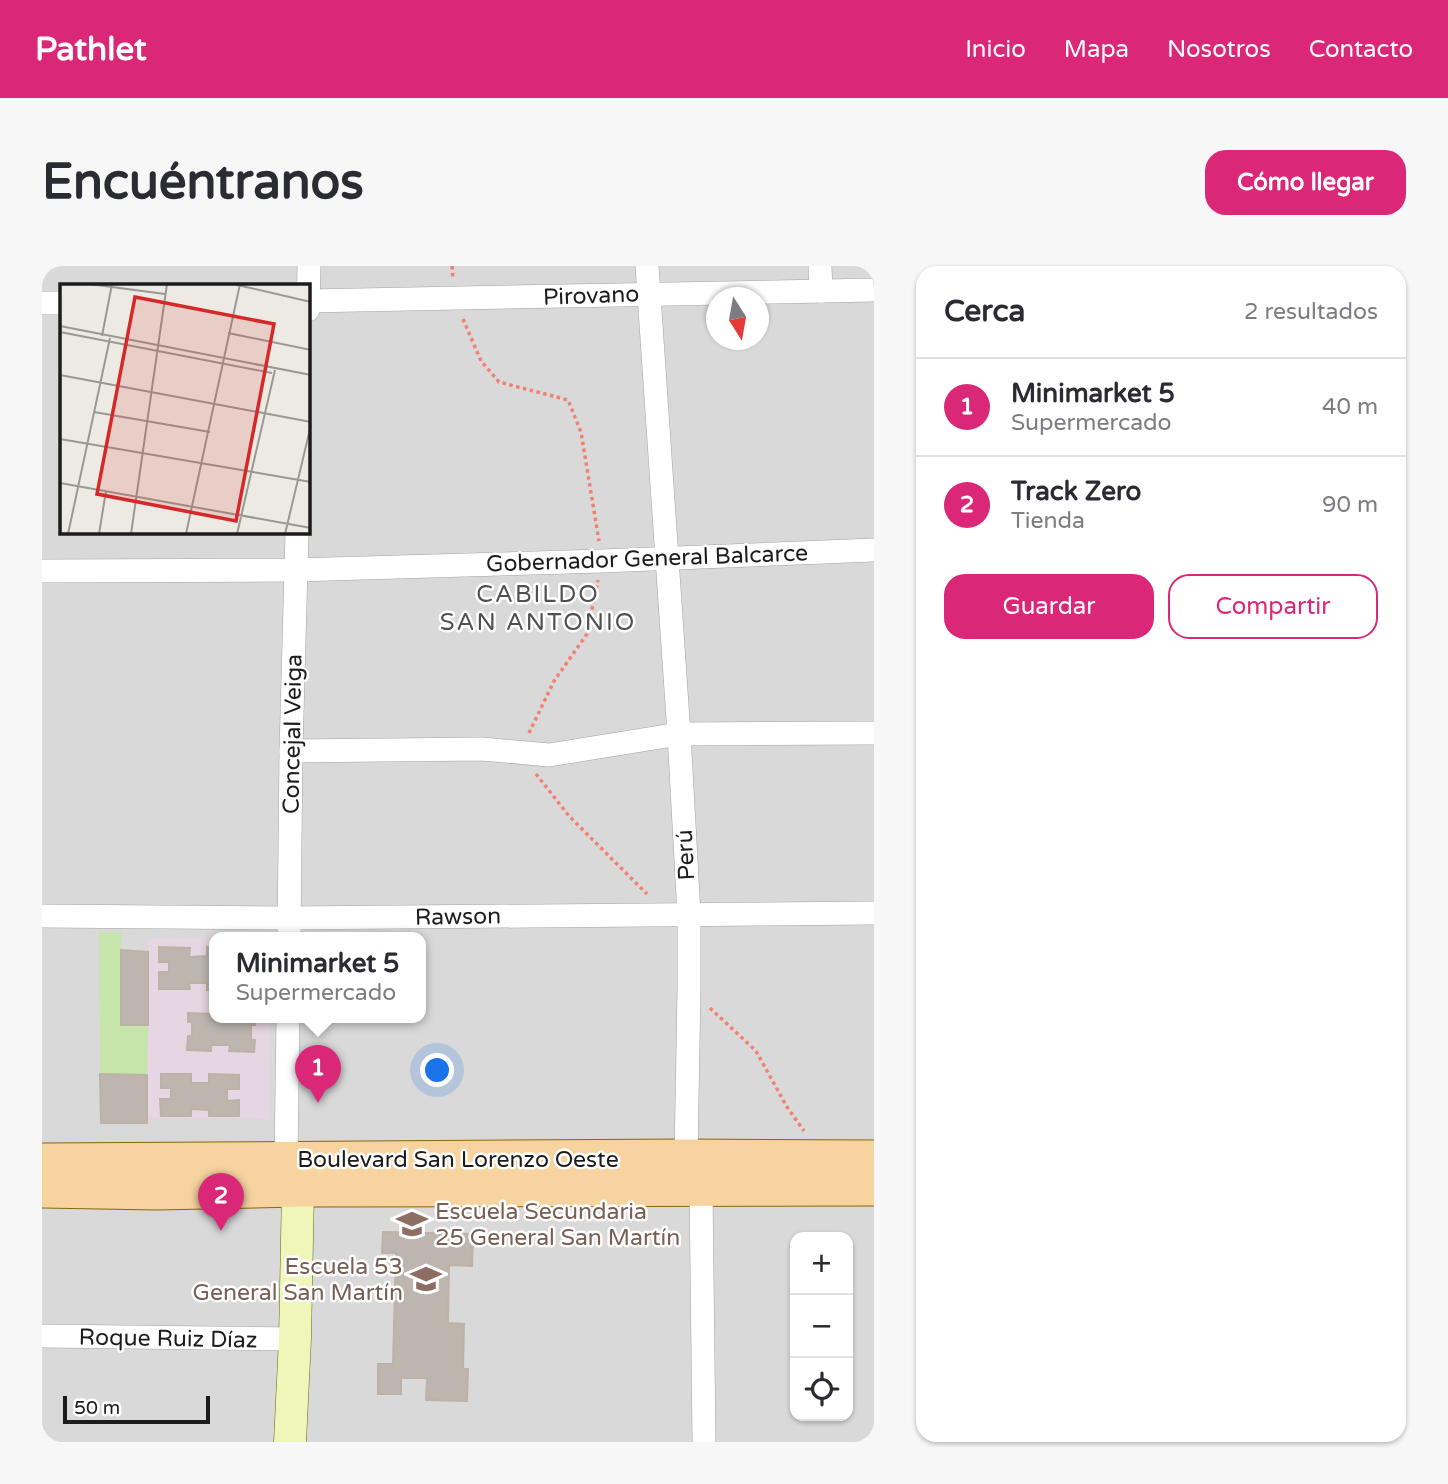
<!DOCTYPE html>
<html lang="es">
<head>
<meta charset="utf-8">
<style>
  :root { --surface:#fff; --page:#f7f7f7; --text:#2b2b33; --muted:#7c7c81; --line:#e1e1e2; --accent:#db2777 }
  body { margin:0; font-family:"Varela Round",sans-serif; background:var(--page); color:var(--text) }
  .controls { position:absolute; right:21px; bottom:21px; display:grid; overflow:hidden; border-radius:14px; box-shadow:0 2px 5px #0004 }
  .controls button { width:63px; height:63px; display:grid; place-items:center; padding:0; border:0; border-bottom:2px solid var(--line); background:var(--surface); color:var(--text); font:35px sans-serif }
  .compass { position:absolute; left:664px; top:21px; width:63px; height:63px; border-radius:50%; background:var(--surface); box-shadow:0 2px 5px #0004; rotate:169deg }
  .scale { position:absolute; left:21px; bottom:18px; width:147px; box-sizing:border-box; padding-left:7px; border:4px solid #1c1c1c; border-top:0; font-size:19px; line-height:24px; white-space:nowrap; color:#1c1c1c; -webkit-text-stroke:5px #fff; paint-order:stroke }
  .you { position:absolute; left:396px; top:805px; width:24px; height:24px; margin:-18px; border:5px solid #fff; border-radius:50%; background:#1a73e8; box-shadow:0 0 0 10px #1a73e833 }
  .badge { display:grid; place-items:center; width:46px; height:46px; border-radius:50%; background:var(--accent); color:#fff; font-size:23px; font-weight:700 }
  .pin { position:absolute; translate:-50% -58px; filter:drop-shadow(0 2px 4px #0008) }
  .pin::after { content:''; position:absolute; top:37px; width:24px; height:21px; background:inherit; clip-path:polygon(0 0,100% 0,50% 100%) }
  .popup { position:absolute; left:167px; top:666px; width:217px; height:91px; box-sizing:border-box; display:grid; place-content:center; border-radius:14px; background:var(--surface); filter:drop-shadow(0 2px 5px #0005); font-size:23px; white-space:nowrap; color:var(--muted) }
  .popup b { font-size:26px; color:var(--text) }
  .popup::after { content:''; position:absolute; left:50%; top:100%; margin-left:-14px; border:14px solid transparent; border-top-color:var(--surface) }
  .list { margin:0; padding:0; list-style:none }
  h2 { display:flex; justify-content:space-between; align-items:center; height:91px; margin:0; padding:0 28px; font-size:30px }
  h2 small { font-size:23px; font-weight:400; color:var(--muted) }
  .list li { display:grid; grid-template-columns:46px 1fr auto; gap:21px; align-items:center; box-sizing:border-box; height:98px; padding:0 28px; border-top:2px solid var(--line) }
  .list b { display:block; font-size:26px; white-space:nowrap }
  .list p { margin:0; font-size:23px; white-space:nowrap; color:var(--muted) }
  .list em { font-size:23px; font-style:normal; color:var(--muted) }
  .actions { display:flex; gap:14px; padding:21px 28px }
  .actions a { flex:1; padding:16px 0; border:2px solid var(--accent); border-radius:21px; text-align:center; font-size:24px; color:var(--accent) }
  .actions .main { background:var(--accent); color:#fff }
  .icon { flex:none; width:38px; height:38px; fill:none; stroke:currentColor; stroke-width:2; stroke-linecap:round; stroke-linejoin:round }
  .map { position:relative; flex:none; width:832px; height:1176px; overflow:hidden; border-radius:21px }
  header { display:flex; align-items:center; gap:42px; box-sizing:border-box; height:98px; padding:0 35px; background:var(--accent); color:#fff }
  header strong { font-size:33px }
  nav { display:flex; gap:38px; margin-inline-start:auto; font-size:24px }
  .intro { display:flex; align-items:center; justify-content:space-between; box-sizing:border-box; height:168px; padding:0 42px }
  h1 { margin:0; font-size:49px }
  .button { padding:18px 32px; border-radius:21px; background:var(--accent); color:#fff; font-size:24px; font-weight:700 }
  main { display:flex; gap:42px; padding:0 42px }
  aside { flex:1; background:var(--surface); border-radius:21px; box-shadow:0 2px 5px #0004 }
  .map>svg:first-child { display:block }
</style>
</head>
<body>
<header>
<strong>Pathlet</strong>
<nav><a>Inicio</a><a>Mapa</a><a>Nosotros</a><a>Contacto</a></nav>
</header>
<div class="intro"><h1>Encuéntranos</h1><a class="button">Cómo llegar</a></div>
<main>
<div class="map">
<svg width="832" height="1176" viewBox="0 0 832 1176">
  <rect width="100%" height="100%" fill="#edeae3"/>
  <path fill="#dad9d9" fill-rule="evenodd" d="M0,0H832V1176H0ZM19,19H266V266H19ZM674,32H716V74H674ZM173,671H379V751H173ZM753,971H806V1150H753Z"/>
  <path fill="#e6d5e2" d="M107,673H173V751H228L227,853L105,852Z"/>
  <path fill="#c6e5ab" d="M57,666H79V759H106L105,809L58,808Z"/>
  <g fill="#bdb6af" stroke="#beb1a6" stroke-width="2">
    <path d="M117,681L148,682L147,691L165,690V681L173,682V724H165V717H147L148,723H117V706H127V696H117Z"/>
    <path d="M79,684L106,686V759H79Z"/>
    <path d="M146,747L171,748V754H189V751H213V759H209V774H213L212,786L187,785L188,779H169V785L145,784L146,770H150V756H146Z"/>
    <path d="M58,808L105,809V857H59Z"/>
    <path d="M119,808H149V817H167V808L197,809V823H185V835L197,834V850H167V844L149,843V850H119L118,833H129V822H119Z"/>
    <path d="M341,966L431,968L430,1000L407,999L406,1057L422,1058L421,1103H426L425,1135L384,1134L385,1112H359V1128H336V1098H351L354,987H340Z"/>
  </g>
  <g fill="none" stroke-linecap="round" stroke-linejoin="round">
    <defs>
      <g id="street">
        <path d="M605,0L637,468L647,648V723L644,891L659,922L662,1176"/>
        <path d="M778,0L779,25"/>
        <path d="M266,35C455,33 643,26 832,24"/>
        <path d="M0,37H19"/>
        <path d="M266,44L267,0"/>
        <path d="M0,305L253,304L560,295L832,284"/>
        <path d="M249,485L440,483L507,489L637,468L832,467"/>
        <path d="M0,650L247,652L832,647"/>
        <path d="M247,671L249,485L255,266"/>
        <path d="M244,894L246,751"/>
        <path d="M0,1070L253,1073"/>
      </g>
      <path id="secondary" d="M246,899L256,923L253,1073L248,1176"/>
      <g id="primary">
        <path d="M0,895L644,891L832,892"/>
        <path d="M0,924L115,926L256,923L832,922"/>
      </g>
    </defs>
    <use href="#street" stroke="#a3a3a3" stroke-width="24"/>
    <use href="#secondary" stroke="#5e6c0b" stroke-width="33"/>
    <use href="#primary" stroke="#8c6509" stroke-width="37"/>
    <g stroke="#f18170" stroke-width="3.5" stroke-dasharray="3.5 3.5" stroke-linecap="butt">
      <path d="M410,0L411,12"/>
      <path d="M421,53L439,95L457,116L526,134L539,166L557,275"/>
      <path d="M487,467L512,415L545,368L556,314"/>
      <path d="M494,508L527,550L605,628"/>
      <path d="M668,742L714,785L745,841L762,865"/>
    </g>
    <use href="#street" stroke="#fff" stroke-width="23"/>
    <use href="#secondary" stroke="#f0f5b9" stroke-width="32"/>
    <use href="#primary" stroke="#f6d39f" stroke-width="35"/>
  </g>
  <defs>
    <symbol id="school-bare" viewBox="-9 -9 18 18"><path d="M0-5L7-2L0 1L-7-2ZM-4 1L0 2.5L4 1V4Q0 6-4 4Z" fill="#8d6e63" stroke="#fff" stroke-width="2.5" paint-order="stroke"/></symbol>
  </defs>
  <g fill-rule="evenodd">
    <use href="#school-bare" x="348" y="936" width="44" height="44"/>
    <use href="#school-bare" x="362" y="991" width="44" height="44"/>
  </g>
  <g text-anchor="middle" stroke-width="5" stroke-linejoin="round" paint-order="stroke">
    <g font-size="23" fill="#1c1c1c" stroke="#fff">
      <text transform="translate(549 29) rotate(-2)" y="8">Pirovano</text>
      <text transform="translate(605 292) rotate(-2)" y="8">Gobernador General Balcarce</text>
      <text transform="translate(250 468) rotate(-89)" y="8">Concejal Veiga</text>
      <text transform="translate(643 589) rotate(-93)" y="8">Perú</text>
      <text transform="translate(416 650) rotate(-1)" y="8">Rawson</text>
      <text x="416" y="901">Boulevard San Lorenzo Oeste</text>
      <text transform="translate(126 1072) rotate(1)" y="8">Roque Ruiz Díaz</text>
    </g>
    <g font-size="23" fill="#785e54" stroke="#fff" text-anchor="start">
      <text x="393" y="953">Escuela Secundaria<tspan x="393" dy="26">25 General San Martín</tspan></text>
      <text x="361" y="1008" text-anchor="end">Escuela 53<tspan x="361" dy="26">General San Martín</tspan></text>
    </g>
    <g font-size="24" letter-spacing="2" fill="#4f4f4f" stroke="#fff">
      <text x="496" y="336">CABILDO<tspan x="496" dy="28">SAN ANTONIO</tspan></text>
    </g>
  </g>
  <g transform="translate(18 18)">
    <rect width="250" height="250" fill="#edeae3"/>
    <path fill="none" stroke="#999893" stroke-width="2" d="M29,0L105,10M173,0L251,18M0,42L251,91M0,48L212,89M168,49L251,66M42,52L52,0M0,91L251,138M34,128L150,148M0,155L251,198M0,199L251,244M8,250L50,54M39,250L46,207M71,250L107,0M126,250L180,0M177,250L215,86M225,250L251,141"/>
    <path fill="#d62828" fill-opacity="0.15" stroke="#d62828" stroke-width="3.5" d="M75,13L214,40L176,237L37,210Z"/>
    <rect width="250" height="250" fill="none" stroke="#1c1c1c" stroke-width="3.5"/>
  </g>
</svg>
<div class="controls">
<button>+</button>
<button>−</button>
<button><svg class="icon" aria-label="locate" viewBox="0 0 24 24"><circle cx="12" cy="12" r="6"/><path d="M12 2v4M12 18v4M2 12h4M18 12h4"/></svg></button>
</div>
<svg class="compass" viewBox="-18 -18 36 36"><path d="M0-13l5 13h-10z" fill="#e53935"/><path d="M0 13l5-13h-10z" fill="#7c7c81"/></svg>
<div class="scale">50 m</div>
<div class="you"></div>
<div class="pin badge" style="left:276px;top:837px">1</div>
<div class="popup"><b>Minimarket 5</b>Supermercado</div>
<div class="pin badge" style="left:179px;top:965px">2</div>
</div>
<aside>
<h2>Cerca<small>2 resultados</small></h2>
<ul class="list">
<li><span class="badge">1</span><div><b>Minimarket 5</b><p>Supermercado</p></div><em>40 m</em></li>
<li><span class="badge">2</span><div><b>Track Zero</b><p>Tienda</p></div><em>90 m</em></li>
</ul>
<div class="actions"><a class="main">Guardar</a><a>Compartir</a></div>
</aside>
</main>
</body>
</html>
